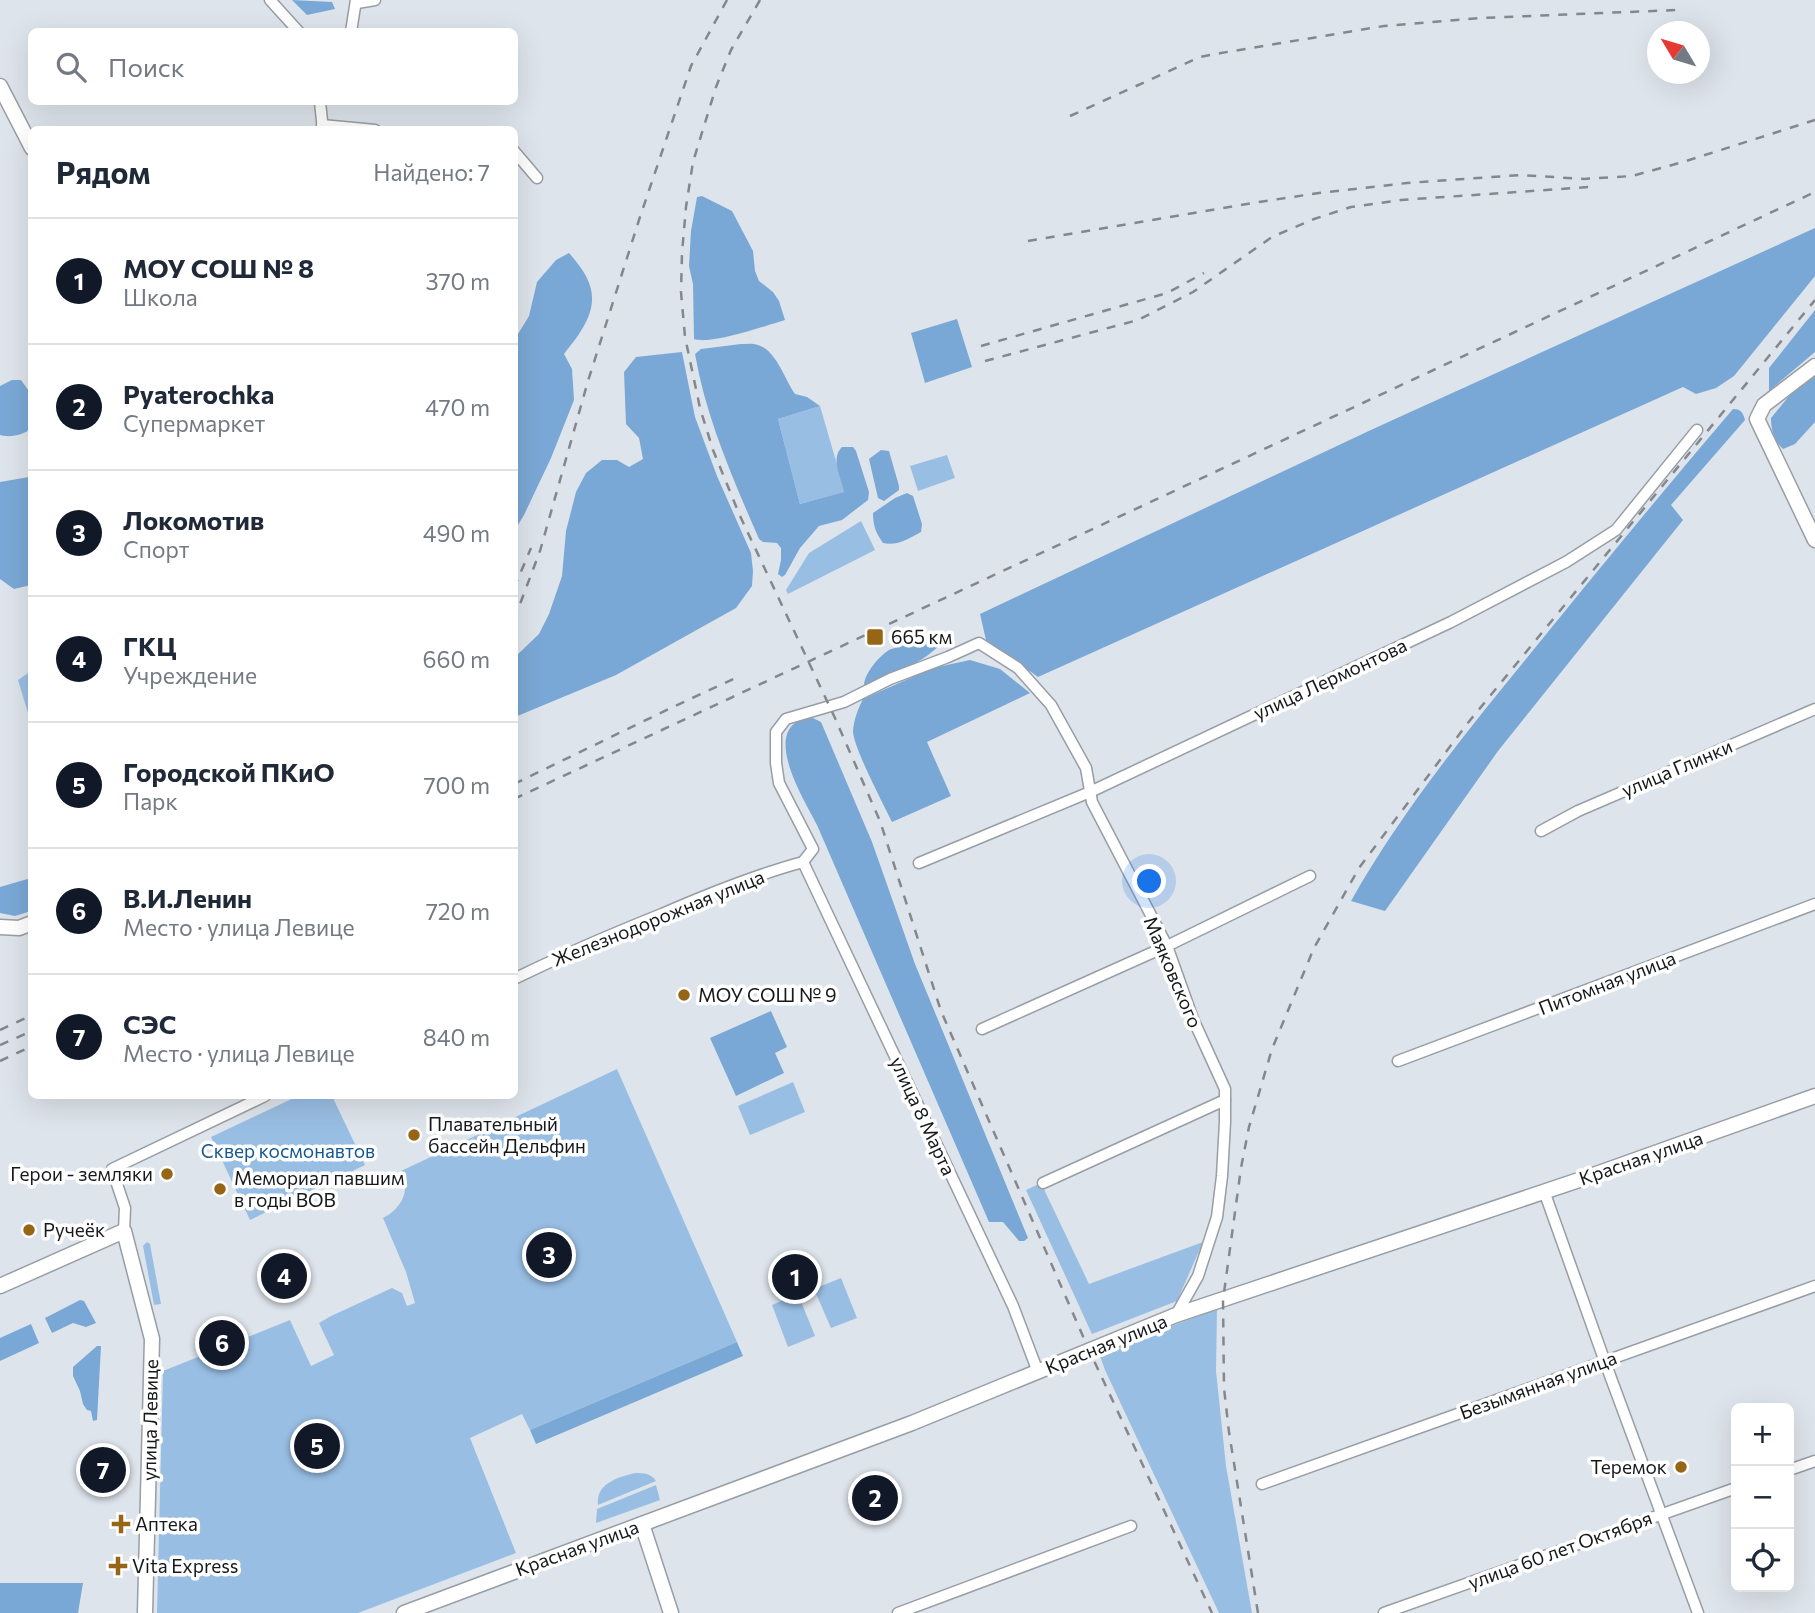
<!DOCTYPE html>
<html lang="ru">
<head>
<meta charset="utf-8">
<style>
  :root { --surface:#fff; --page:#f2f2f3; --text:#1f2937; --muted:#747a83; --line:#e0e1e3; --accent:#111827 }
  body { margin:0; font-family:Commissioner,sans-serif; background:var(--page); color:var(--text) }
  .controls { position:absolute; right:21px; bottom:21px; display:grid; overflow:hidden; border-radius:10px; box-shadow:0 7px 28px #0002 }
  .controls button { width:63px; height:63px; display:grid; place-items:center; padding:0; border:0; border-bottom:2px solid var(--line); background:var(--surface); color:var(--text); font:35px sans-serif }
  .compass { position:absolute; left:1647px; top:21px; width:63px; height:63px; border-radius:50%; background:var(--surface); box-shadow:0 7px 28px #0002; rotate:308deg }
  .you { position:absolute; left:1150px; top:882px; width:24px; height:24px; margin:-18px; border:5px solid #fff; border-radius:50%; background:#1a73e8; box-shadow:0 0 0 10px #1a73e833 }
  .badge { display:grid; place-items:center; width:46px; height:46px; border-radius:50%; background:var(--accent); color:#fff; font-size:23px; font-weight:700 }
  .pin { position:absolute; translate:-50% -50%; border:4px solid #fff; box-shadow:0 2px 7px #0006 }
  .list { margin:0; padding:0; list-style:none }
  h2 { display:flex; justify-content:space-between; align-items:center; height:91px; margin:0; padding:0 28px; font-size:30px }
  h2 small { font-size:23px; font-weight:400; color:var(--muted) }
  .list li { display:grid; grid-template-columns:46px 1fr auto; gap:21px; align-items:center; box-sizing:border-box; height:126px; padding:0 28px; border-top:2px solid var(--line) }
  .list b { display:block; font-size:26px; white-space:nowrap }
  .list p { margin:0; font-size:23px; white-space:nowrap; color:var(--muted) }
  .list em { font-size:23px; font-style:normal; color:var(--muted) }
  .icon { flex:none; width:38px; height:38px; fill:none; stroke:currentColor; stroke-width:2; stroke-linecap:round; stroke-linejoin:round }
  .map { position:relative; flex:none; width:1815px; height:1613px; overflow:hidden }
  .search { position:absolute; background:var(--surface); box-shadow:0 7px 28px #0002; left:28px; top:28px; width:490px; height:77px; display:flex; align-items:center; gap:18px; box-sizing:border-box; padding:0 24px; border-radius:10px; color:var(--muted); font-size:26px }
  .panel { position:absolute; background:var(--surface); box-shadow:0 7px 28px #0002; left:28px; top:126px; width:490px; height:973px; border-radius:10px }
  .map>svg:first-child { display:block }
</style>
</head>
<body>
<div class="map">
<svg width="1815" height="1613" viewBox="0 0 1815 1613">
  <rect width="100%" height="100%" fill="#dee4eb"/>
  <g fill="#99bee3">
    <path d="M820,406L845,492L800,504L778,419Z"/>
    <path d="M947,455L955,478L918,491L910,466Z"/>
    <path d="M861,521L875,550L788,594L786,590L809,553Z"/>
    <path d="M31,671V723L18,680Z"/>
    <path d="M617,1069L737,1342L530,1430L522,1414L470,1438L516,1553L358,1613H157L163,1371L290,1320L311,1366L334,1355L319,1323L331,1316L392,1288L402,1293L407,1306L415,1303L406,1272L383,1218C396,1212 407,1198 405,1183C405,1179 403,1175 401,1171Z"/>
    <path d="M793,1082L805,1112L750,1135L738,1106Z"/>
    <path d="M298,1096H332L365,1165L250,1220L211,1137Z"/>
    <path d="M1041,1183L1089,1284L1203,1242L1177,1301L1092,1334L1026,1190Z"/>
    <path d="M147,1242L150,1244L161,1304L154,1305L143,1246Z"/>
    <path d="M841,1278L857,1318L831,1328L814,1289Z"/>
    <path d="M798,1294L815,1336L788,1347L772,1305Z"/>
    <path d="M1217,1309L1216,1371L1226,1466L1252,1613H1219L1105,1370L1099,1353Z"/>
    <path d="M635,1473C643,1473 651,1473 656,1481L598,1505C595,1484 618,1477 635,1473Z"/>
    <path d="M656,1485L660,1500L596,1523L597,1509Z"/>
  </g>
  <g fill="#7aa8d6">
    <path d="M292,0L332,2L335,9L307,15Z"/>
    <path d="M702,196L732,211L753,251L755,271L759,281L773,292L779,301L785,320C765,326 711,345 694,339L693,284L689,266L691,231L697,197Z"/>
    <path d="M1815,228V276L1734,376L1716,388L1696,394L1683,387L1038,677L986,640L980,614L1373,429Z"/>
    <path d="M569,253C595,282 601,303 577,337C573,343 568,348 564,354L572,369L574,400L551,458L524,515L515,530V339L529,316L537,282L556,260Z"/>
    <path d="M1815,310V352L1769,391V368Z"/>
    <path d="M957,319L972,367L925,383L911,333Z"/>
    <path d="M741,344C746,344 753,343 758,345C776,350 785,380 795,394L807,397L820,406L778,419L800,504L844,492C841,477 830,459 842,447H853L856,451L869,492L868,500L842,520L819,526L800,548L785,575L782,577L778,574L781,560V548L777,543L763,542L759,539C733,479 706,418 695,354L701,349Z"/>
    <path d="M682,352L695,417L717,476L751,553L753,571L752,586L736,608L616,675L515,717V657L539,634L549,614L562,576L566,531L576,492L586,473L602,460H617L629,467L643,459L639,438L626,424L624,372L636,357Z"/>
    <path d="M1815,374V422L1795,444L1783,449C1774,441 1771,430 1771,418L1789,396Z"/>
    <path d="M12,380H21L31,394V428C25,435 9,438 0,435V386Z"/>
    <path d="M1733,409C1740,409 1743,412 1745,420L1671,505L1683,520L1498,751L1385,911L1351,901C1400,814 1463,736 1526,659C1594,575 1663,491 1733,409Z"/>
    <path d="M881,450L889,451L899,486V490L884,501L878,498L869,459Z"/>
    <path d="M29,477L32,478L31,585L14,589L0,579V482Z"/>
    <path d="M907,493L913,496L922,524L921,532C908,539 898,546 883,543C876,533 873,526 873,513L895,498Z"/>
    <path d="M933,637L939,638L940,645C918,666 891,675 864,686C864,674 878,657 889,650C898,646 922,641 933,637Z"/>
    <path d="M970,660L1000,669L1030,693L927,742L951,796L892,822C884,805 853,747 853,731C854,719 858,709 863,699L933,668Z"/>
    <path d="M811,717L821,722L872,842L915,964L1028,1238L1024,1241H1019L1003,1222H989L817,825C806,803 768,743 795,723C799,720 806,719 811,717Z"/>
    <path d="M31,878V911L15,916L0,913V887Z"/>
    <path d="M771,1011L787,1047L775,1053L784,1073L736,1096L710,1038Z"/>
    <path d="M80,1300L84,1301L96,1323L86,1327L73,1323L52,1333L45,1318Z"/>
    <path d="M31,1324L39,1343L0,1361V1338Z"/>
    <path d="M737,1342L743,1356L536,1444L530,1430Z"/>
    <path d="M97,1346H101L97,1420L93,1421L91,1411L87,1410L83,1404L80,1391L73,1376V1367Z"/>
    <path d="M0,1583H83L78,1613H0Z"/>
  </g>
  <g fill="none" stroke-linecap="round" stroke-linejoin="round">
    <defs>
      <g id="street">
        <path d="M270,0L299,32"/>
        <path d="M357,3L375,0"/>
        <path d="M351,32L356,0"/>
        <path d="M320,102L323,130"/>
        <path d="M322,125L375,130"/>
        <path d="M514,151L537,178"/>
        <path d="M1541,831L1578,811L1815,709"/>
        <path d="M803,862L813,849L779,783L776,763V732L786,719L844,702L890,679L948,657L979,643L1018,668L1051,705L1086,768L1092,802L1167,946L1193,1019L1225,1089V1122L1222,1176L1217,1217L1198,1276L1176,1315"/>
        <path d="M803,862L1013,1306L1038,1372"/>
        <path d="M919,863L1090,792L1451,622L1566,562L1616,530L1697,430"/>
        <path d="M514,979C563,955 612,934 662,914C708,894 755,875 803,862"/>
        <path d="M982,1029L1167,946L1310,876"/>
        <path d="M1398,1061L1815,904"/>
        <path d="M1043,1183L1225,1100"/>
        <path d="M1544,1191L1605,1362L1698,1613"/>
        <path d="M124,1231L125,1208L112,1169L265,1096"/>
        <path d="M1789,1470L1815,1461"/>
        <path d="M1262,1484L1815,1286"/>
        <path d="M898,1613L1131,1526"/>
        <path d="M1384,1613L1736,1488"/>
      </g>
      <g id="secondary">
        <path d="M0,86L32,148"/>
        <path d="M1815,366L1764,405L1757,419L1815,540"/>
        <path d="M0,927L19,928L32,923"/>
        <path d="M0,1286L124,1231L152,1339L145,1613"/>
        <path d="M642,1524L671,1613"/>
        <path d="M404,1613L912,1423L1176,1315L1585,1178L1815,1096"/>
      </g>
    </defs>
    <use href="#street" stroke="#989ea4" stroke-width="13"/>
    <use href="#secondary" stroke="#989ea4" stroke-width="17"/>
    <use href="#street" stroke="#fff" stroke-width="10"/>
    <use href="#secondary" stroke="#fff" stroke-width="14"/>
    <g stroke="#84888d" stroke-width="2.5" stroke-dasharray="9 9" stroke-linecap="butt">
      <path d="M760,0L731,50L716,87L693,162L686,207L682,253L681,292L685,337L700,408L713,450L740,516L835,718L880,821L941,1011L1089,1350L1212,1613"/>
      <path d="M1070,116L1200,57L1221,53L1384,26L1481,18L1676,10"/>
      <path d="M1028,241L1259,202L1319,193L1407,183L1521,175L1584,179L1632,176L1683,162L1815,120"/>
      <path d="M981,346L1167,293L1204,273"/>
      <path d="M985,361L1138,320L1193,292L1272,237L1314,219L1351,207L1401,200L1589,187"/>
      <path d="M514,588L531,548"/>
      <path d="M514,620L540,551L588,381L639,220L691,66L727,0"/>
      <path d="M514,784L675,706L740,676"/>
      <path d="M514,799L1815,192"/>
      <path d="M0,1030L32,1015"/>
      <path d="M0,1045L32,1031"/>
      <path d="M0,1061L32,1046"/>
      <path d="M1258,1613L1229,1432L1224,1388L1223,1300L1241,1168L1249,1127L1272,1049L1314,948L1359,868L1467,724L1815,300"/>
    </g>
  </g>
  <g fill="#966516" stroke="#fff" stroke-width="2.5">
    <rect x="866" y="628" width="18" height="18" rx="3.5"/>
    <circle cx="684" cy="995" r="7"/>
    <circle cx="414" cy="1135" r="7"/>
    <circle cx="167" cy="1174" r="7"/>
    <circle cx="220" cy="1189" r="7"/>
    <circle cx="29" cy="1230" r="7"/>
    <circle cx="1681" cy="1467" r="7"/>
    <path d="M117.5 1513.5h7v7h7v7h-7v7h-7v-7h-7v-7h7z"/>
    <path d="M114.5 1555.5h7v7h7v7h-7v7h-7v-7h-7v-7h7z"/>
  </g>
  <g text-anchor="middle" stroke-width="7" stroke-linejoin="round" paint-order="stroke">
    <g font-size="19" fill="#16181a" stroke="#fff" text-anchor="start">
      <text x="891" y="644">665 км</text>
      <text x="698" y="1002">МОУ СОШ № 9</text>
      <text x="428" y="1131">Плавательный<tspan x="428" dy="22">бассейн Дельфин</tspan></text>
      <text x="153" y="1181" text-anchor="end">Герои - земляки</text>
      <text x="234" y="1185">Мемориал павшим<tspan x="234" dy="22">в годы ВОВ</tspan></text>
      <text x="43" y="1237">Ручеёк</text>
      <text x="1667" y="1474" text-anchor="end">Теремок</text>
      <text x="135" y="1531">Аптека</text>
      <text x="132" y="1573">Vita Express</text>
    </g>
    <g font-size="19" fill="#16181a" stroke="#fff">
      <text transform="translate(1330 679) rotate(-25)" y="7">улица Лермонтова</text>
      <text transform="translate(1677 768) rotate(-23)" y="7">улица Глинки</text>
      <text transform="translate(658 918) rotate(-22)" y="7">Железнодорожная улица</text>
      <text transform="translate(1173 972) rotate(67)" y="7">Маяковского</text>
      <text transform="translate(1607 983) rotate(-21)" y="7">Питомная улица</text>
      <text transform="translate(923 1116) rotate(65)" y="7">улица 8 Марта</text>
      <text transform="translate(1641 1158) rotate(-19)" y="7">Красная улица</text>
      <text transform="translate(1106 1344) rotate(-22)" y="7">Красная улица</text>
      <text transform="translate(1538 1385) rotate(-20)" y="7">Безымянная улица</text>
      <text transform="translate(150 1420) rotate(-89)" y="7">улица Левице</text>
      <text transform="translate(577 1548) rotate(-20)" y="7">Красная улица</text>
      <text transform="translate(1560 1550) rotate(-20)" y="7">улица 60 лет Октября</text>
    </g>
    <g font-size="19" fill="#135891" stroke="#fff">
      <text x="288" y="1158">Сквер космонавтов</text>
    </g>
  </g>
</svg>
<div class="controls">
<button>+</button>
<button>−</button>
<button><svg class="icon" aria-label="locate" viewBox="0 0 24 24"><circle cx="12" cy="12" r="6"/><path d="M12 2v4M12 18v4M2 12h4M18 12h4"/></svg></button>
</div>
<svg class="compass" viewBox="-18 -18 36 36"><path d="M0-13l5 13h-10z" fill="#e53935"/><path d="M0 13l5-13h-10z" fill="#747a83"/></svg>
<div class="you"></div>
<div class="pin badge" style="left:795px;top:1277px">1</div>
<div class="pin badge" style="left:875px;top:1498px">2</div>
<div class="pin badge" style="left:549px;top:1255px">3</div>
<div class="pin badge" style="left:284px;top:1276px">4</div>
<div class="pin badge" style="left:317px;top:1446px">5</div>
<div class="pin badge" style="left:222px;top:1343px">6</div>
<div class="pin badge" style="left:103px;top:1470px">7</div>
<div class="search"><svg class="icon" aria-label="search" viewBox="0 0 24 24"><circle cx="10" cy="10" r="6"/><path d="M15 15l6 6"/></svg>Поиск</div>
<section class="panel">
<h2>Рядом<small>Найдено: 7</small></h2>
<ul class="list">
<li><span class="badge">1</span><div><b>МОУ СОШ № 8</b><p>Школа</p></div><em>370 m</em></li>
<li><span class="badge">2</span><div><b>Pyaterochka</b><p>Супермаркет</p></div><em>470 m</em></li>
<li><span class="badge">3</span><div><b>Локомотив</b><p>Спорт</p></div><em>490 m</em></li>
<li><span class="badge">4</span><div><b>ГКЦ</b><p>Учреждение</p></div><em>660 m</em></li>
<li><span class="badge">5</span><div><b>Городской ПКиО</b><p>Парк</p></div><em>700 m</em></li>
<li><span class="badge">6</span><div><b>В.И.Ленин</b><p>Место · улица Левице</p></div><em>720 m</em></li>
<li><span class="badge">7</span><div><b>СЭС</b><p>Место · улица Левице</p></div><em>840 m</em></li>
</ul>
</section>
</div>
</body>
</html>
